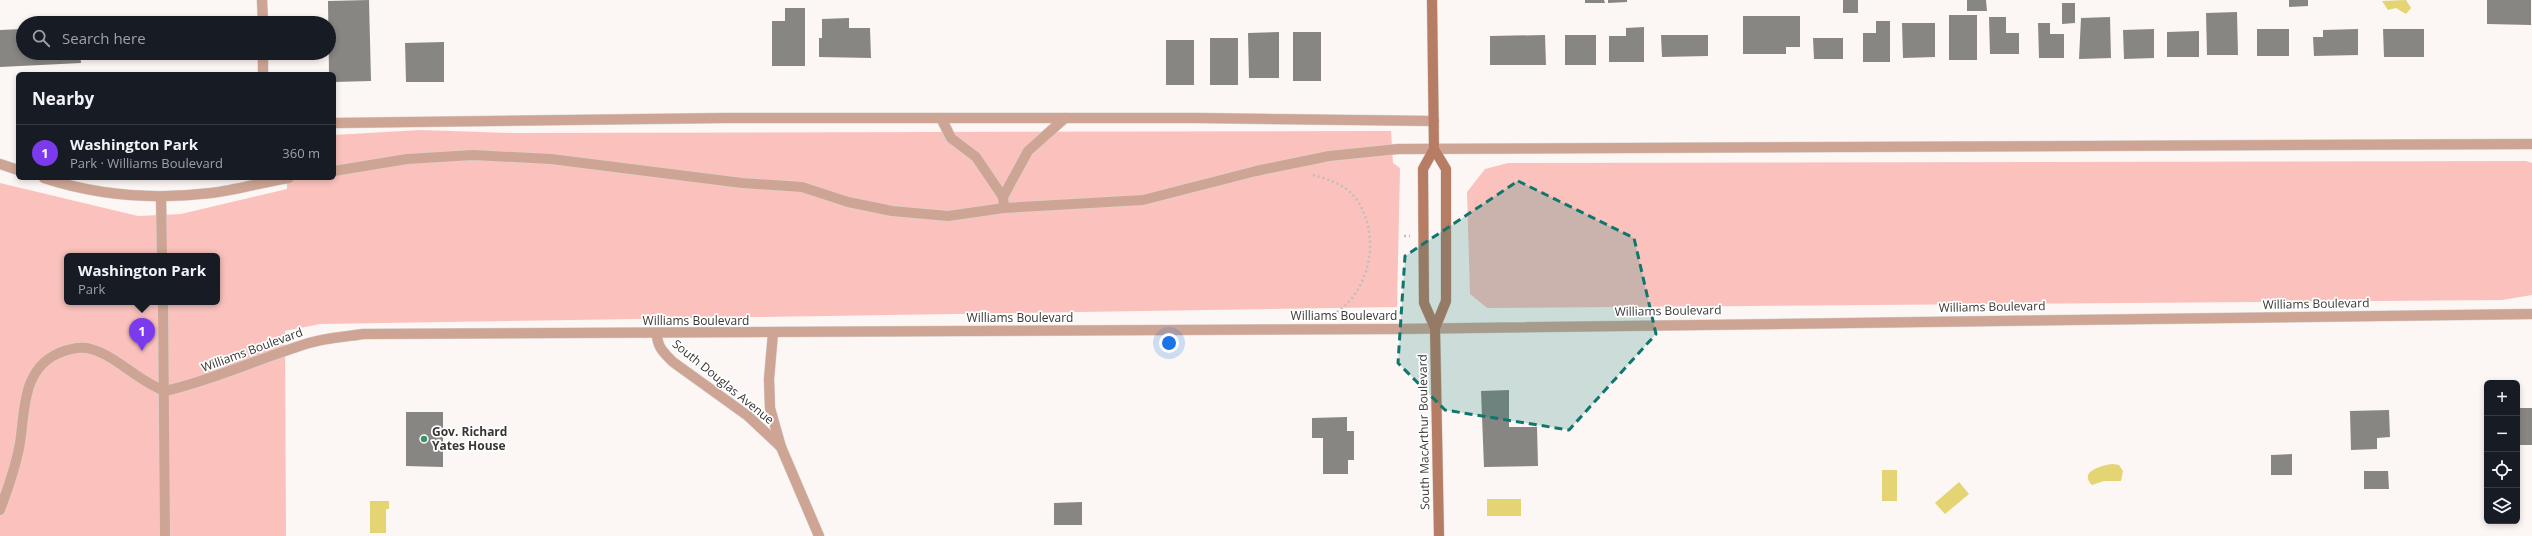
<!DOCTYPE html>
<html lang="en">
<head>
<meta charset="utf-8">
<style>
  :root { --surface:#171b24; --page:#242831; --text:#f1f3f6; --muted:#9ea1a6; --line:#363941; --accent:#7c3aed }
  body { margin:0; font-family:"Open Sans",sans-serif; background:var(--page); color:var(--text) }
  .controls { position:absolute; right:12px; bottom:12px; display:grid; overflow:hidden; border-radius:6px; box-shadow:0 2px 6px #0003 }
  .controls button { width:36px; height:36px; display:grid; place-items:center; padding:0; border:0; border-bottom:1px solid var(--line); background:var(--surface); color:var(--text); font:20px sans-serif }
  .you { position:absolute; left:1169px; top:343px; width:14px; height:14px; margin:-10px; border:3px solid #fff; border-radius:50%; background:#1a73e8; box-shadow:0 0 0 6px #1a73e833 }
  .badge { display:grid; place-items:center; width:26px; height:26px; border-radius:50%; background:var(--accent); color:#fff; font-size:13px; font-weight:700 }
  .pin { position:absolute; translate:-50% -33px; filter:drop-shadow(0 1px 2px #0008) }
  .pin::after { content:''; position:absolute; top:21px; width:14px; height:12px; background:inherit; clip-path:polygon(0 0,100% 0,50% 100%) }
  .popup { position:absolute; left:64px; top:253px; width:156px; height:52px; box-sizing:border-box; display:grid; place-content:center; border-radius:6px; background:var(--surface); filter:drop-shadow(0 1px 3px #0005); font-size:13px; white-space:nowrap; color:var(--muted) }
  .popup b { font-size:15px; color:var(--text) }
  .popup::after { content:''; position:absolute; left:50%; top:100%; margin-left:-8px; border:8px solid transparent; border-top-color:var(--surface) }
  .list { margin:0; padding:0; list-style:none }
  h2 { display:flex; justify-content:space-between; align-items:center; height:52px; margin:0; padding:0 16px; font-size:17px }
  h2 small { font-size:13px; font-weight:400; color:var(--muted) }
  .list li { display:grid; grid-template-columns:26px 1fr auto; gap:12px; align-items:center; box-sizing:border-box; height:56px; padding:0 16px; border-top:1px solid var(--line) }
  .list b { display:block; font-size:15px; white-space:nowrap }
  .list p { margin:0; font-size:13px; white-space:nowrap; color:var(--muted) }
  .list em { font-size:13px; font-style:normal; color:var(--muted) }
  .icon { flex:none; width:22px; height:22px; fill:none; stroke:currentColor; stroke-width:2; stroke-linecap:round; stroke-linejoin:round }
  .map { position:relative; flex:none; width:2532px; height:536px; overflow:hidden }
  .search { position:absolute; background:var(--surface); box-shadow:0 2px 6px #0003; left:16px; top:16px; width:320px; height:44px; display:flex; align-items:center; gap:10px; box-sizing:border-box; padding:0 14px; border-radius:22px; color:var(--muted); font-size:15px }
  .panel { position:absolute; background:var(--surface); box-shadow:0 2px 6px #0003; left:16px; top:72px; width:320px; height:108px; border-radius:6px }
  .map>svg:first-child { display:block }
</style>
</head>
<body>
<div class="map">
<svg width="2532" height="536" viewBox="0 0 2532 536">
  <rect width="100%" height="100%" fill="#fcf7f4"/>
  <g fill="#fbc2bd" fill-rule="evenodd">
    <path d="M420,130L512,133L1391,131L1393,163L1400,168L1397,307L320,324L285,331L286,536H0V183L138,216L181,214L287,189V178H334V135ZM67,256H217V302H67Z"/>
    <path d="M2526,161L2532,163V295L2502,300L1487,308L1470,294L1467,192L1485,169L1508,163Z"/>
  </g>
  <g fill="#e4d473">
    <path d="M2406,0L2411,8L2406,14L2396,8L2388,10L2382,1Z"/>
    <path d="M2113,464L2119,465L2123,471L2121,481H2104L2092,485C2078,471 2103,465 2113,464Z"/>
    <rect x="1882" y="470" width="15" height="31"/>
    <path d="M1959,482L1969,494L1945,514L1935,503Z"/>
    <rect x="1487" y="499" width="34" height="17"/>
    <path d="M370,501H389V509H386V533H370Z"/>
  </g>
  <g fill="#888682">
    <path d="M369,0L371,81L334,82V74H329L328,1Z"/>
    <path d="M1585,0H1604L1605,3H1585Z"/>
    <path d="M1608,0H1627V2L1608,3Z"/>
    <rect x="1843" y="0" width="15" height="13"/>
    <path d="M1967,0H1986L1987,11H1967Z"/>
    <path d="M2289,0H2308V6L2289,7Z"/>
    <path d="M2487,0H2531V25L2487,24Z"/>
    <path d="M2062,3H2075V23L2062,24Z"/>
    <path d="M785,8H805V66H772V21H785Z"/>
    <path d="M2237,12L2238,55H2207L2206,13Z"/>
    <rect x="1949" y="15" width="28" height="45"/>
    <path d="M1743,16H1800V47H1786V54H1743Z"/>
    <path d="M1989,17H2006V33H2019V54H1990Z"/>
    <path d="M2110,17L2111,58L2079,59L2081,18Z"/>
    <path d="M849,18V28H870L871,58L819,57V38H822V19Z"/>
    <path d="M1876,21H1890V62H1863V33H1876Z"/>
    <path d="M1902,23H1935V57L1903,58Z"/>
    <path d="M2038,23H2050V34H2064V58H2039Z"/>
    <path d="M1644,27V62H1609V36H1626V28Z"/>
    <path d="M23,29V53H80L81,63L0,67V30Z"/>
    <path d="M2154,29V58L2124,59L2123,30Z"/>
    <rect x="2257" y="29" width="32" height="27"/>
    <path d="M2358,29V55L2314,56L2313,37H2323V30Z"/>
    <path d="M2383,29H2424V57H2384Z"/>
    <path d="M2199,31V57H2167V32Z"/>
    <path d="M1279,32V78H1249L1248,33Z"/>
    <rect x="1293" y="32" width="28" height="49"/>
    <path d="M1545,35L1546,65H1490V36Z"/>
    <rect x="1565" y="35" width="31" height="30"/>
    <path d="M1661,35H1708V56L1662,57Z"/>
    <rect x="1210" y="38" width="28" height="47"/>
    <path d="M1813,38H1843V59H1814Z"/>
    <rect x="1166" y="40" width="28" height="45"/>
    <path d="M444,42V82H406L405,43Z"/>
    <path d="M1509,390V427H1537L1538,466L1484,467L1481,391Z"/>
    <rect x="2517" y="408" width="15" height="37"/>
    <path d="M2389,410L2390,437L2377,438V449L2351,450L2350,411Z"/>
    <path d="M406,412H443V467L406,466Z"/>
    <path d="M1347,417V431H1354V460H1348V474H1323V438H1312V418Z"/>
    <path d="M2292,454V475H2271V455Z"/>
    <path d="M2364,471H2388L2389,489H2364Z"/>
    <path d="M1082,502V525H1054V503Z"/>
  </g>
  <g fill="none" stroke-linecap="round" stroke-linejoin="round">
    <defs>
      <g id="street">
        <path d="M262,0L263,23"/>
        <path d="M263,53V74"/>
        <path d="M941,118L951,138L976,157L1003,197"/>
        <path d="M334,123L725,118H1198L1434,121"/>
        <path d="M0,164L18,170"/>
        <path d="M334,171L407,159L473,155L551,159L742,183L802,187L848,202L892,211L948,216L1004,208L1143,200L1256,171L1329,156L1398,149L2532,144"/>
        <path d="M44,178C99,196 153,200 211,193C237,190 263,182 289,178"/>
        <path d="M161,197L162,256"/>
        <path d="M1004,208L1003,197L1028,151L1065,118"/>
        <path d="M163,302L165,536"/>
        <path d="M773,333L769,379L770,408L781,447L819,536"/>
        <path d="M657,334C657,347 664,353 673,362L748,416L781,447"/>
        <path d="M165,391C214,380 260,358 309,343C326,338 345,337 363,334L1397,329L2532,314"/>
        <path d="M0,510C8,488 16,466 20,443C25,410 22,369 59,353C69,349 80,346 91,349C115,355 139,382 165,391"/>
      </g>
      <g id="secondary">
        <path d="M1432,0L1434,149L1423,169L1424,303L1435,328"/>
        <path d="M1434,149L1446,169V301L1435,328L1439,536"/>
      </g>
    </defs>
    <use href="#street" stroke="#d9d4d1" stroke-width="11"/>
    <use href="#secondary" stroke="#d9d4d1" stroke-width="11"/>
    <g stroke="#c1bdba" stroke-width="2.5" stroke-dasharray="2 3" stroke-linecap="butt">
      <path d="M1313,175C1328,179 1347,185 1357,200C1381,236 1371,291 1334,314"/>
      <path d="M1404,236H1410"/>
    </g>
    <use href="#street" stroke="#cea594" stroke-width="10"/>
    <use href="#secondary" stroke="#b77c64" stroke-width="10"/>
  </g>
  <path fill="#0f766e" fill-opacity="0.2" stroke="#0f766e" stroke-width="3" stroke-dasharray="8 5" stroke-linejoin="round" d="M1518,181L1634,238L1656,334L1569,430L1445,410L1398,363L1405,256Z"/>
  <circle fill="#3e9265" stroke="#fff" stroke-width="1.5" cx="424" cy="439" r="4"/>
  <g text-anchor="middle" stroke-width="3.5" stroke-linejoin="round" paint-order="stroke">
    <g font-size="12" fill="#373634" stroke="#fff">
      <text transform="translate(2316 304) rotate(-1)" y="4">Williams Boulevard</text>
      <text transform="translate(1992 307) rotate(-1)" y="4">Williams Boulevard</text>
      <text transform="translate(1668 311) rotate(-1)" y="4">Williams Boulevard</text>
      <text x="1344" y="320">Williams Boulevard</text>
      <text x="1020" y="322">Williams Boulevard</text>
      <text x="696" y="325">Williams Boulevard</text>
      <text transform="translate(252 350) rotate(-20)" y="4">Williams Boulevard</text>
      <text transform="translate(723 382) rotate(39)" y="4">South Douglas Avenue</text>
      <text transform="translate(1424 432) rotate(-91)" y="4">South MacArthur Boulevard</text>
    </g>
    <g font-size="12" font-weight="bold" fill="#373634" stroke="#fff" text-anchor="start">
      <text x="432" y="436">Gov. Richard<tspan x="432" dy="14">Yates House</tspan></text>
    </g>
  </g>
</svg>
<div class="controls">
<button>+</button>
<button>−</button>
<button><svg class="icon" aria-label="locate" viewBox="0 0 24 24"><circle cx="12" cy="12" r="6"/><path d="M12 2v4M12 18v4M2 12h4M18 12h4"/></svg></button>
<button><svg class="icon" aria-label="layers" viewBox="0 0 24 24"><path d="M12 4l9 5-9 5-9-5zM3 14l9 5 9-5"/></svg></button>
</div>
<div class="you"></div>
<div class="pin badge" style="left:142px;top:351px">1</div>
<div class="popup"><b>Washington Park</b>Park</div>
<div class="search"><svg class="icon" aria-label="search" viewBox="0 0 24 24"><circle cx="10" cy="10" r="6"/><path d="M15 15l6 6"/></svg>Search here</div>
<section class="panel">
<h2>Nearby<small></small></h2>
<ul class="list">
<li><span class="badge">1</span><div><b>Washington Park</b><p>Park · Williams Boulevard</p></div><em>360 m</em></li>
</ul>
</section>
</div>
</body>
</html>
